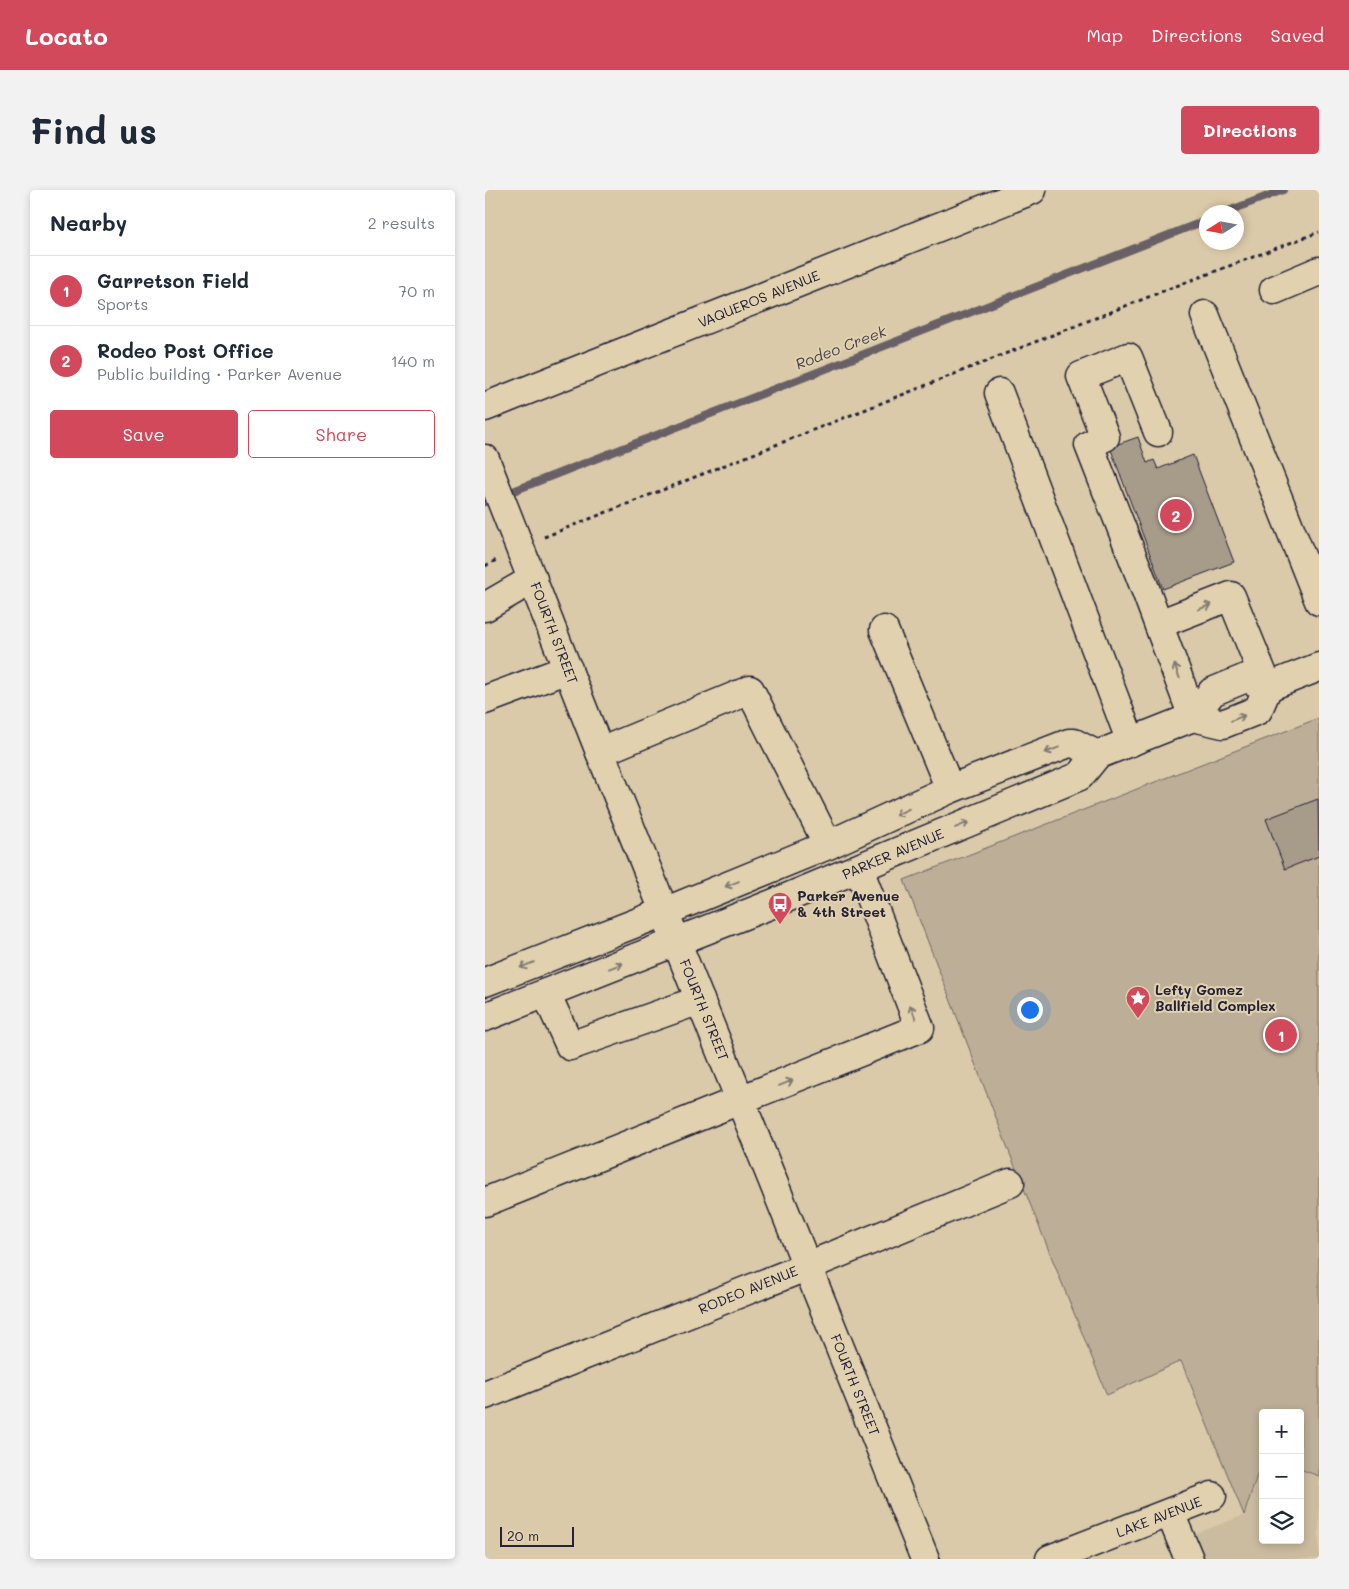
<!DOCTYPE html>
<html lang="en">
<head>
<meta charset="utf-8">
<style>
  :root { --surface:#fff; --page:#f2f2f3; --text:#1f2937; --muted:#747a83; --line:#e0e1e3; --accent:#d1495b }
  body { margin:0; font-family:Mali,sans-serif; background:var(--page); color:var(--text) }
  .controls { position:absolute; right:15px; bottom:15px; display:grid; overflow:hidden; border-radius:5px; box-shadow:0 2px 8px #0003 }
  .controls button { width:45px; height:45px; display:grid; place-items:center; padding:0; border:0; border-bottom:1px solid var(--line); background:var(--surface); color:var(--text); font:25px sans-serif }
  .compass { position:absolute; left:714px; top:15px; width:45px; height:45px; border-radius:50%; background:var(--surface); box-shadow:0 2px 8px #0003; rotate:259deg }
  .scale { position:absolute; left:15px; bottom:12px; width:74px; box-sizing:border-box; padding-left:5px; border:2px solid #22223b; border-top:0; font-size:14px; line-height:18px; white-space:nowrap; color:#22223b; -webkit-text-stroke:4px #e2d1ae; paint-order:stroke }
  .you { position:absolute; left:544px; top:819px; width:18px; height:18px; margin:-12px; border:4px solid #fff; border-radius:50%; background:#1a73e8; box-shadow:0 0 0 8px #1a73e833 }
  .badge { display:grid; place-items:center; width:32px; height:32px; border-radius:50%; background:var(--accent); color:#fff; font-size:16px; font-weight:700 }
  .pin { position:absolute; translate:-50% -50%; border:2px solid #fff; box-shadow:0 1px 5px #0006 }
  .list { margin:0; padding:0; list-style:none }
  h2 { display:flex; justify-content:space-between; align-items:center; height:65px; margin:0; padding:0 20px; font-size:21px }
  h2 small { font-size:16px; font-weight:400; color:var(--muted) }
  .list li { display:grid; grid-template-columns:32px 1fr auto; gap:15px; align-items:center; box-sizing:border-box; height:70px; padding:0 20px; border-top:1px solid var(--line) }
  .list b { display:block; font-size:19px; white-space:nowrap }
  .list p { margin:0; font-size:16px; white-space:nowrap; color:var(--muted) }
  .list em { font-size:16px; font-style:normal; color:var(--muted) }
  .actions { display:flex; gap:10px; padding:15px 20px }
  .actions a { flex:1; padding:11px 0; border:1px solid var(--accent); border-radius:5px; text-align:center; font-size:18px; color:var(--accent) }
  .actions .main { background:var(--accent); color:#fff }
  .icon { flex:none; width:28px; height:28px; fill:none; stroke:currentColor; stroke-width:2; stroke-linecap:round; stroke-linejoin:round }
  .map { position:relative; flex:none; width:834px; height:1369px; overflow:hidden; border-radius:5px }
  header { display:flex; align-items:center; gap:30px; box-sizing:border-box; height:70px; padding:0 25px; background:var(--accent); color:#fff }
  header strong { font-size:24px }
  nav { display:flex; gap:28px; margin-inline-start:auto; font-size:18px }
  .intro { display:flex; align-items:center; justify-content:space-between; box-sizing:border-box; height:120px; padding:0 30px }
  h1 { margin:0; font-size:35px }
  .button { padding:12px 22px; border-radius:5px; background:var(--accent); color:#fff; font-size:18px; font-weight:700 }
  main { display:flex; gap:30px; padding:0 30px }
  aside { flex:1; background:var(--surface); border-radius:5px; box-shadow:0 2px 8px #0003 }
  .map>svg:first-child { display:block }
</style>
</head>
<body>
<header>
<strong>Locato</strong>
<nav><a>Map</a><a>Directions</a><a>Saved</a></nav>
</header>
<div class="intro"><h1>Find us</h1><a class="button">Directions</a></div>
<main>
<aside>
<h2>Nearby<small>2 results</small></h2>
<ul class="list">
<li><span class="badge">1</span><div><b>Garretson Field</b><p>Sports</p></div><em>70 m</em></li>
<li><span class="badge">2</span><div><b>Rodeo Post Office</b><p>Public building · Parker Avenue</p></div><em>140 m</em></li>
</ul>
<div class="actions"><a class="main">Save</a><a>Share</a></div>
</aside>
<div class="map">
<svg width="834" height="1369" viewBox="0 0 834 1369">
  <rect width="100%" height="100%" fill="#dacaa9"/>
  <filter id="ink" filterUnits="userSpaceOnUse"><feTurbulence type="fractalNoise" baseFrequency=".02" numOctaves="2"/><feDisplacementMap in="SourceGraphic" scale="10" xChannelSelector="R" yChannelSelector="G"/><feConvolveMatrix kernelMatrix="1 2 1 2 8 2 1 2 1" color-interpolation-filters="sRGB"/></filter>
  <g filter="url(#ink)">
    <path fill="#cbbca0" d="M778,1266V1350H815V1279L834,1286V1369H687L682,1355L759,1325Z"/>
    <path fill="#bcae97" stroke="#6f6869" d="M834,528V1286L815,1279V1223H778V1267L759,1325L696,1171L622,1205L527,969L419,690Z"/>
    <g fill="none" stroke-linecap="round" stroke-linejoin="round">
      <g stroke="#686166" stroke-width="8">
        <path d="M741,22L798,0"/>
        <path d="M0,312L722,30"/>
      </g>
    </g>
    <g fill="#a79b8a" stroke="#22223b">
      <path d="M653,247L662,273L669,270L673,279L708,265L749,372L678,399L625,257Z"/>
      <path d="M833,609L834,666L800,679L781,629Z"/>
    </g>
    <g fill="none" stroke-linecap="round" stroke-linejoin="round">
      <defs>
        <g id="minor">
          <path d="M789,100L834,81"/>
          <path d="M720,125L834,411"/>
          <path d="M514,203L646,552"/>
          <path d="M0,217L547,0"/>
          <path d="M673,242L643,167L596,186L620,247L604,255L661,401L708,527"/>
          <path d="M0,269L115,562L440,1369"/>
          <path d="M0,417L48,389"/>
          <path d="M674,434L746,406L783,497"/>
          <path d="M399,440L465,599"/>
          <path d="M0,510L83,479"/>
          <path d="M115,562L265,500L343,655"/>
          <path d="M61,803L85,856L215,810"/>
          <path d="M0,1012L435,838L374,679"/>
          <path d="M0,1205L323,1076L525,993"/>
          <path d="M685,1323L704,1369"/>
          <path d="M565,1369L727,1306"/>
        </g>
        <g id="major">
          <path d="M708,527L738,534L773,520L783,497"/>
          <path d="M0,792L179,722L343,655L465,599L584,553H589L612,565"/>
          <path d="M0,827L287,714L595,586L612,565L708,527L727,502L761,488L783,497L834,477"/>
        </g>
      </defs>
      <use href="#minor" stroke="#22223b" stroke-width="31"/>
      <use href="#major" stroke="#22223b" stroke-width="31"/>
      <g stroke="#22223b" stroke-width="3" stroke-dasharray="4 4" stroke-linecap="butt">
        <path d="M59,347L686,98L834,42"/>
        <path d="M0,376L13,369"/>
      </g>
      <use href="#minor" stroke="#e2d1ae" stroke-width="28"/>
      <use href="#major" stroke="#e2d1ae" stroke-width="28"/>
    </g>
    <defs><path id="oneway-shaft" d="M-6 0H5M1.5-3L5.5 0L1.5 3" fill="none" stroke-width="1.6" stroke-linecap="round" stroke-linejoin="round" transform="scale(1.25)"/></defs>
    <g stroke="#827a74">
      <use href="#oneway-shaft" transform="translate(720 417) rotate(-21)"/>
      <use href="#oneway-shaft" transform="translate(692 481) rotate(-110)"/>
      <use href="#oneway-shaft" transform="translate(753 528) rotate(-22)"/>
      <use href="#oneway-shaft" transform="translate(567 560) rotate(159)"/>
      <use href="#oneway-shaft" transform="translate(417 622) rotate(155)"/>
      <use href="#oneway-shaft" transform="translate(477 635) rotate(-23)"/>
      <use href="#oneway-shaft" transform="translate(247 694) rotate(158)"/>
      <use href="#oneway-shaft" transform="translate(42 775) rotate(158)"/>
      <use href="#oneway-shaft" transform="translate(131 776) rotate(-21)"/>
      <use href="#oneway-shaft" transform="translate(428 822) rotate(-111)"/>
      <use href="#oneway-shaft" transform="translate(301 893) rotate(-22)"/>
    </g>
  </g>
  <defs>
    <symbol id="bus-pin" viewBox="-11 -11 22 30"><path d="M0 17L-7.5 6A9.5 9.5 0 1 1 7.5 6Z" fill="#d1495b" stroke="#e2d1ae"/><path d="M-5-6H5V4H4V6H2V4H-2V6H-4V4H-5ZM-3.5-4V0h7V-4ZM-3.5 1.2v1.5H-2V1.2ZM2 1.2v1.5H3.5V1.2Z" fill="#fff"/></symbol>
    <symbol id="sight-pin" viewBox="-11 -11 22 30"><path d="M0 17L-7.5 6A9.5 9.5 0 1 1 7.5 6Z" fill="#d1495b" stroke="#e2d1ae"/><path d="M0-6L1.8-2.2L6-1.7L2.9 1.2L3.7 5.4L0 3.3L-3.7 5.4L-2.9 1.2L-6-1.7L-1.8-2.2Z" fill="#fff"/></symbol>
  </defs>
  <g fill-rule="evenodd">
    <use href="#bus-pin" x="281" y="700" width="28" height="38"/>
    <use href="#sight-pin" x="639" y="794" width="28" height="38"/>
  </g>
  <g text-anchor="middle" stroke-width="4" stroke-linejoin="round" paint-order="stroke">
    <g font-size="14" fill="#22223b" stroke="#e2d1ae">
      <text transform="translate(274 109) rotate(-22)" y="5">VAQUEROS AVENUE</text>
      <text transform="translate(69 443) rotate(69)" y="5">FOURTH STREET</text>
      <text transform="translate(408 664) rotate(-23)" y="5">PARKER AVENUE</text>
      <text transform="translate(219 820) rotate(68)" y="5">FOURTH STREET</text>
      <text transform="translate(263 1100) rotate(-22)" y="5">RODEO AVENUE</text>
      <text transform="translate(370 1195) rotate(68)" y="5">FOURTH STREET</text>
      <text transform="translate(674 1327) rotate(-21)" y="5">LAKE AVENUE</text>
    </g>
    <g font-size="14" font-weight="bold" fill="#22223b" stroke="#e2d1ae" text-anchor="start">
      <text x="312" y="711">Parker Avenue<tspan x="312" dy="16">&amp; 4th Street</tspan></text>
      <text x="670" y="805">Lefty Gomez<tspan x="670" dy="16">Ballfield Complex</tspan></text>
    </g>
    <g font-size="15" font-style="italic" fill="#454250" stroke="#e2d1ae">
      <text transform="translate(356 158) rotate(-21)" y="5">Rodeo Creek</text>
    </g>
  </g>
</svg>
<div class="controls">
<button>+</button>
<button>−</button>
<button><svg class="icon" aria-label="layers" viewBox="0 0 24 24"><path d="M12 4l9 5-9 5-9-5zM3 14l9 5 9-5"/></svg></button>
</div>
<svg class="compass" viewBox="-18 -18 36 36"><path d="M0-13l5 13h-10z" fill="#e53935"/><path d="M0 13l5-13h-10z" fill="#747a83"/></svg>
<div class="scale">20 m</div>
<div class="you"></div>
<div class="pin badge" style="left:796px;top:845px">1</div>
<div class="pin badge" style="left:691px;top:325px">2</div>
</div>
</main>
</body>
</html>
